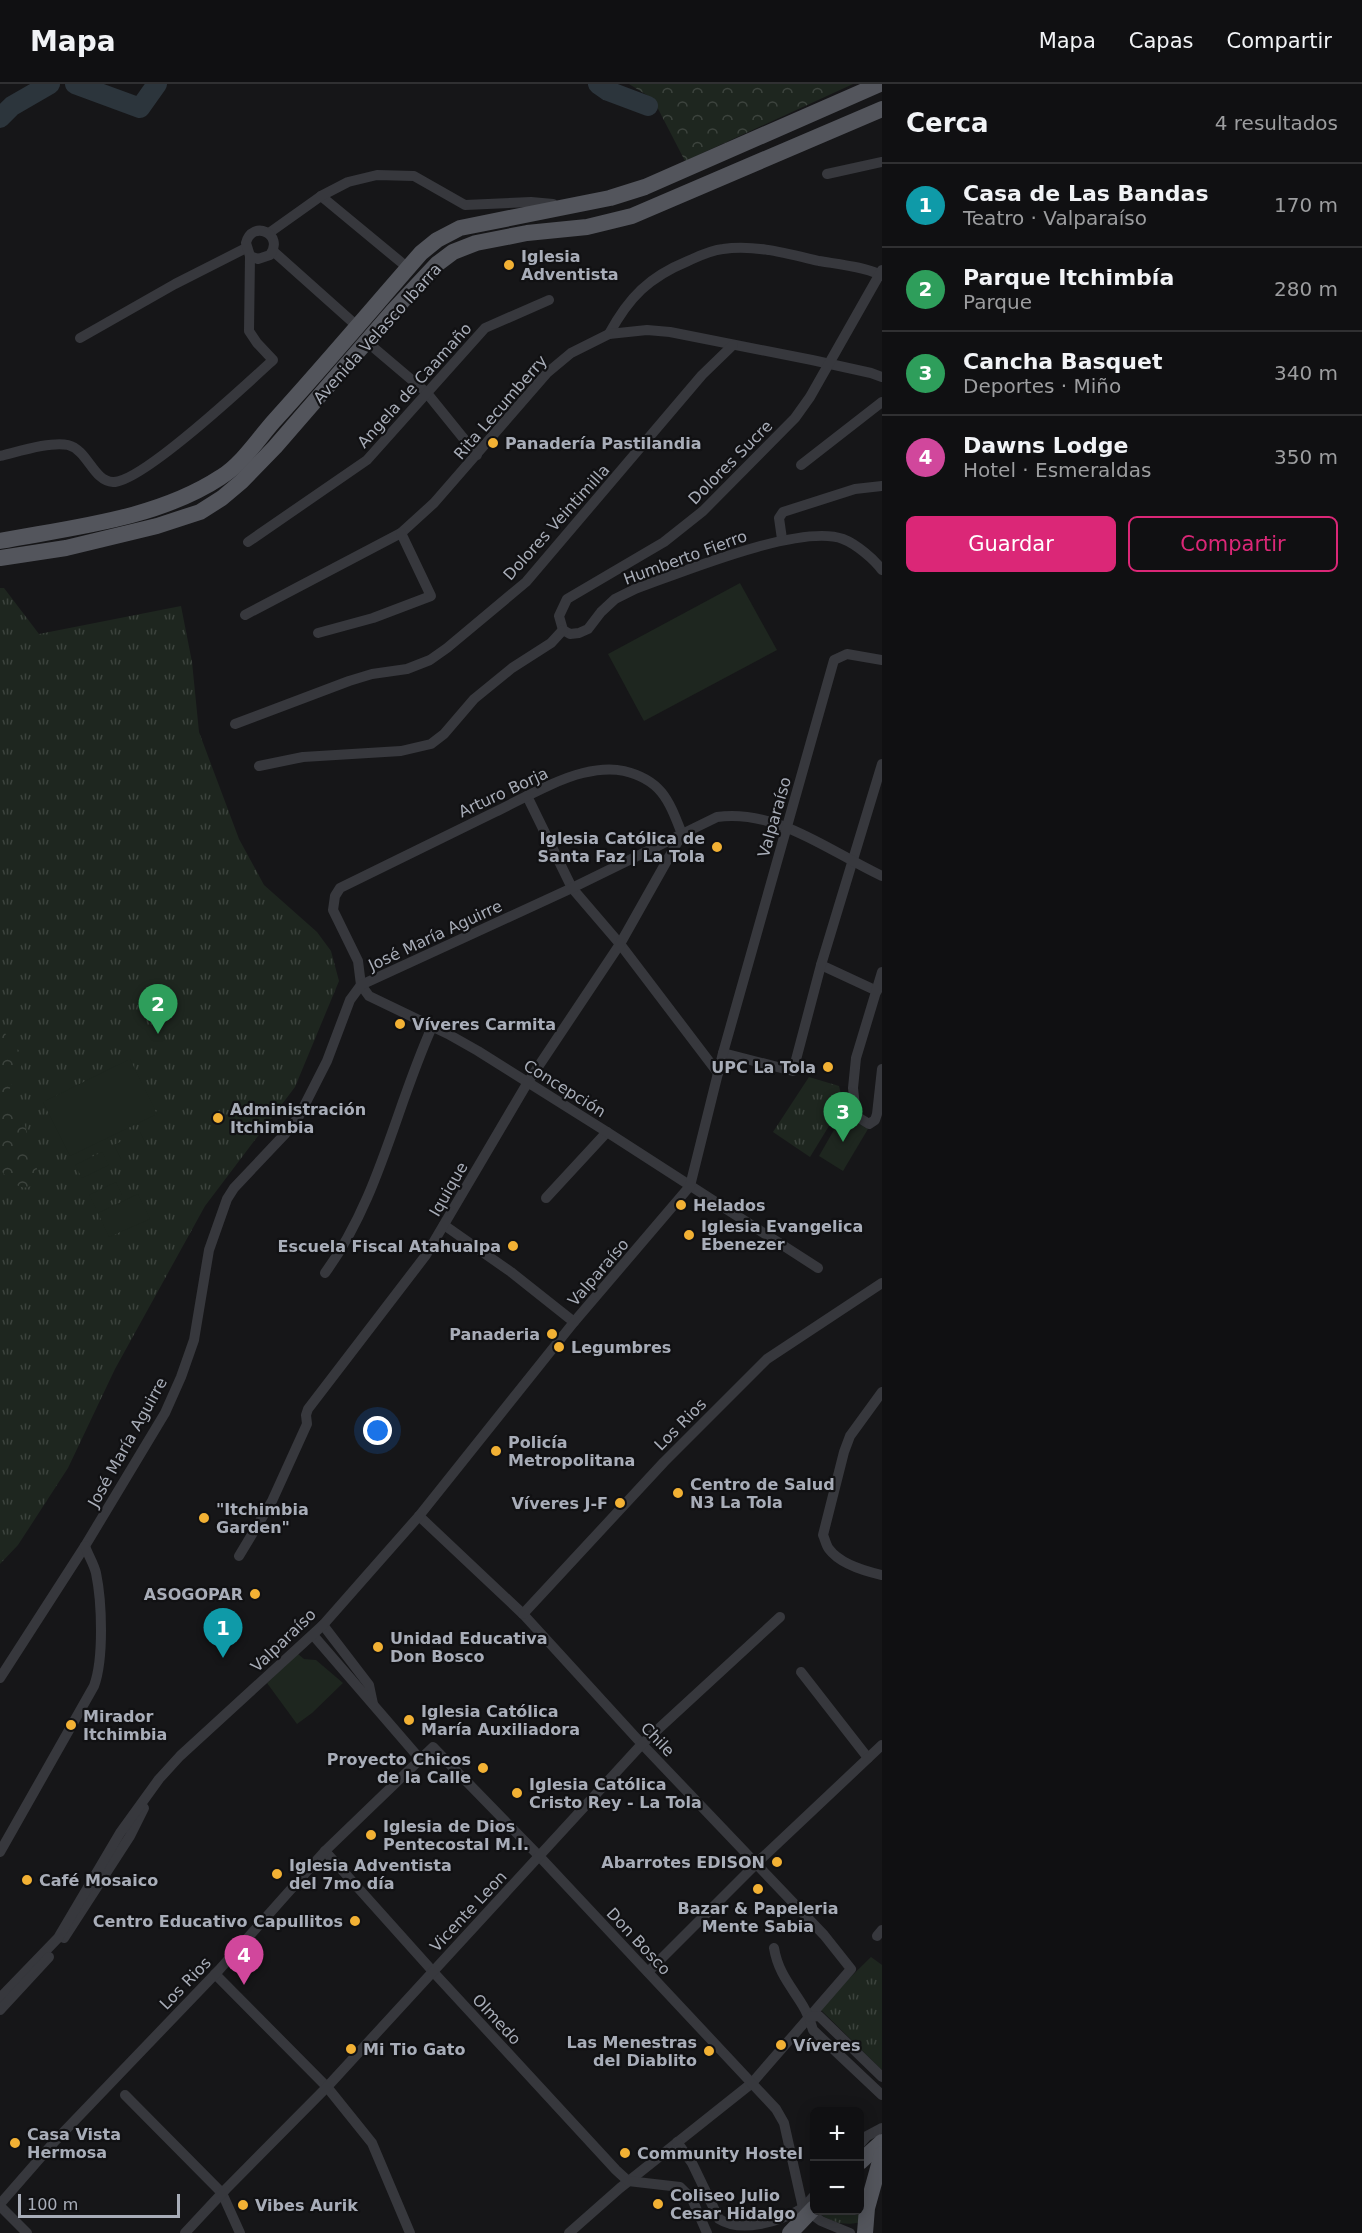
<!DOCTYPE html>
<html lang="es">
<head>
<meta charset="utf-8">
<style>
  :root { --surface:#101012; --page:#1e1e20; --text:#f1f3f6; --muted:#9c9d9f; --line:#303032; --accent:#db2777 }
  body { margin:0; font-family:"DejaVu Sans",sans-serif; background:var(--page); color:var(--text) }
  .controls { position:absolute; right:18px; bottom:18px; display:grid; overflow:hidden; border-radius:9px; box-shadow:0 3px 15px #0003 }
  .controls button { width:54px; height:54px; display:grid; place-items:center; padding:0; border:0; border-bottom:2px solid var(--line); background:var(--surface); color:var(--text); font:30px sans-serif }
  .scale { position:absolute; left:18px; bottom:15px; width:162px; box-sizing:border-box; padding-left:6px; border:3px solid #a8adb8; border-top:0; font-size:16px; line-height:21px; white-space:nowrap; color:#a8adb8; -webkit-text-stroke:4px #111113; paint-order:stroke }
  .you { position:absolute; left:378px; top:1347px; width:21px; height:21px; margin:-15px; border:4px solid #fff; border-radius:50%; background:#1a73e8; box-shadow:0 0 0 9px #1a73e833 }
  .badge { display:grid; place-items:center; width:39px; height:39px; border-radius:50%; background:var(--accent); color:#fff; font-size:20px; font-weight:700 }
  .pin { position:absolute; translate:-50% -50px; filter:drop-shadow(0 2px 3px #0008) }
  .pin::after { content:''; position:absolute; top:32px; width:21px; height:18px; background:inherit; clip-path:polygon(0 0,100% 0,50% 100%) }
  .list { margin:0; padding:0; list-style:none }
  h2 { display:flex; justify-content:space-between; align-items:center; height:78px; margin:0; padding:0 24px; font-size:26px }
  h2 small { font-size:20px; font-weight:400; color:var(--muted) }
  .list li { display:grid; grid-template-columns:39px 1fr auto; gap:18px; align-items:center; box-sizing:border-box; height:84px; padding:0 24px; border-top:2px solid var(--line) }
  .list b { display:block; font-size:22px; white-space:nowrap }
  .list p { margin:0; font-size:20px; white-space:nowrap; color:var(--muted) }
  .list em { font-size:20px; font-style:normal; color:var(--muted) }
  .actions { display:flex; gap:12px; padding:18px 24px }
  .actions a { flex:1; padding:14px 0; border:2px solid var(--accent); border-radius:9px; text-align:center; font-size:21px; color:var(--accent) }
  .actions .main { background:var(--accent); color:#fff }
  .map { position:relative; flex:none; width:882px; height:2149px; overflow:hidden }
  header { display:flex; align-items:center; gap:36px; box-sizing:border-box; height:84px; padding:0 30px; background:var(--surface); border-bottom:2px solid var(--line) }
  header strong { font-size:28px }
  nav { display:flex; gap:33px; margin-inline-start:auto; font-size:21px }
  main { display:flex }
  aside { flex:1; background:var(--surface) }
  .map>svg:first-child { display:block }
</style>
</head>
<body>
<header>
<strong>Mapa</strong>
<nav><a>Mapa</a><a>Capas</a><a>Compartir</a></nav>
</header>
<main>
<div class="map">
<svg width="882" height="2149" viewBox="0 0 882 2149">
  <defs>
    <pattern id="grass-tufts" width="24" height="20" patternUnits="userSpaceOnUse" patternTransform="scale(1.5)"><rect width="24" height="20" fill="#1e261f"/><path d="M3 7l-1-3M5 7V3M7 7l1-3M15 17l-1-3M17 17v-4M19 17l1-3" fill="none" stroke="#3c433d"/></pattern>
    <pattern id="forest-crowns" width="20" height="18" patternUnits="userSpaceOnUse" patternTransform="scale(1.5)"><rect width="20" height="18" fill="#1e261f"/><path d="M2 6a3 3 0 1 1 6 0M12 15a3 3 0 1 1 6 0" fill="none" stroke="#3c433d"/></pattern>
  </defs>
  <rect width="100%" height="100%" fill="#161618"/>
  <g fill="url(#grass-tufts)">
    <path d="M0,504H4L39,550L181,522L192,578L199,648L239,755L264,801L317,848L331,867L339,897L295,1003L205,1122L115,1285L68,1384L18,1461L0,1480Z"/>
    <path d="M809,993L839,1002L843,1019L810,1073L773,1048Z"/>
    <path d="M871,1873L882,1881V1986L819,1924Z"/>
    <path d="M860,2110L861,2138C845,2142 835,2139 821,2131L826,2127L860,2126Z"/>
  </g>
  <g fill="url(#forest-crowns)">
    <path d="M629,0H853L685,77L653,15Z"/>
    <path d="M0,943L24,973C22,985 13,995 9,1007L24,1038L40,1096C22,1112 14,1099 0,1086Z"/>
  </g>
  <g fill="#1e261f">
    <path d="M740,499L777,566L644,637L608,570Z"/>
    <path d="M130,975L157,1030L70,1072L43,1018Z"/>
    <path d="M843,1030L868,1045L843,1087L819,1072Z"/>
    <path d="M140,1048L147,1062L121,1075L114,1061Z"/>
    <path d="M102,1068L109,1081L82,1094L75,1081Z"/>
    <path d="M116,1098L122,1111L96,1124L89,1111Z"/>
    <path d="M138,1110L150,1135L109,1153L98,1129Z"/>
    <path d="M298,1570L304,1575L316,1576L343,1599L312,1629L297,1640L267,1599Z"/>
  </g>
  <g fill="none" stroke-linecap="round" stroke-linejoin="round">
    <g stroke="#2c353c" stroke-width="20">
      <path d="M75,0L140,24L157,0"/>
      <path d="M598,0L608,7L648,22"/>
      <path d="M0,34L12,22L50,0"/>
    </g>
    <g stroke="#37383d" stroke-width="10">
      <path d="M827,90L882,78"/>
      <path d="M321,112L408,184"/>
      <path d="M269,149L321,112L348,98L377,91L414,92L465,121L531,118L553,120"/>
      <path d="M273,167L357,242"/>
      <path d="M609,250C629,213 649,193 688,177C699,172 711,166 723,165C754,160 789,170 819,177C836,180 868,183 882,192"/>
      <path d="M80,254L175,200L246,164"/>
      <path d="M367,258L426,308L477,371"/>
      <path d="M0,372C17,368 51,357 68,361C88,366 93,397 113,398C141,399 248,299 273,276L257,259L249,247L250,172L246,159C252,135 285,150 270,171L258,175L250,172"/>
      <path d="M801,381L882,318"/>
      <path d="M782,455L779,434L783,428L855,405L882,402"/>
      <path d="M248,458L367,376L485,244L549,216"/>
      <path d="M245,531L401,449L434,419L547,289L571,269L609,250L647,246L670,248L812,276L871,289L882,293"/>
      <path d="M563,546L559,532L567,515L664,458L703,427L795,334L810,313L882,186"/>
      <path d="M563,546L570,550L579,549L588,545L601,528L615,515L635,505C680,489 800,439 843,455C856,460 874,475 882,486"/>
      <path d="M318,549L373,534L431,512L401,449"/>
      <path d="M235,640L349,597L372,590L407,585L430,576L447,564L526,498L702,291L733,261"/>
      <path d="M259,682L303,673L401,667L431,660L444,650L474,615L512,584L551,559L563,546"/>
      <path d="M527,712L572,804L620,860L718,989"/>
      <path d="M821,881L877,907"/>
      <path d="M882,888L856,974L853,1004L856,1032L869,1040L875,1036L877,1030L882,985"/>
      <path d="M723,969L793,987L821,881L882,680"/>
      <path d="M546,1114L607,1048"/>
      <path d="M444,1141L511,1188L574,1238"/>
      <path d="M325,1189C379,1115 395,1025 432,943"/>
      <path d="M882,1308L850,1352L844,1368L823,1451C825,1455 826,1461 829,1465C840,1480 864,1487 882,1491"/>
      <path d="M419,1432L523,1530L640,1658L824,1851L851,1885L752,1999L620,2104L569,2149"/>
      <path d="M239,1472L272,1417L307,1340L306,1331L308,1325L426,1171L525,1003L528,998L620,860L682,750C669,717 662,696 624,687C611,684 595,686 583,689C557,695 520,716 495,728C443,753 392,779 340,804L335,812L333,826L358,877L361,901L369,912L448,950L478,967L607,1048L818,1184"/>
      <path d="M523,1530L664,1378L767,1275L882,1199"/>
      <path d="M323,1541L369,1601L373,1620"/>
      <path d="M313,1551L420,1675"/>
      <path d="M801,1588L868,1674"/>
      <path d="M0,1594L85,1462L165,1329L181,1293L194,1256L209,1166L227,1115L234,1104L285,1050L299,1032L327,977L350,916L361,901L572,804L717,733C778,725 830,768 882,792"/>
      <path d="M325,1767L437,1892L616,2086L628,2097L680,2103L692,2115L707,2149"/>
      <path d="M0,1768L94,1602C104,1575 102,1518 96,1489C94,1480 88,1471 85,1462"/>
      <path d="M877,1852L882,1846"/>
      <path d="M64,1854L130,1752L144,1724"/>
      <path d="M774,1864C780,1900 805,1913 813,1946L882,2011"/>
      <path d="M648,1888L762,1774L882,1661"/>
      <path d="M215,1890L327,2003L372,2059L410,2149"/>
      <path d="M0,1914L58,1854L120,1749L159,1695L180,1672L323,1541L419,1432L574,1238L690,1102L723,969L834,576L847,570L882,576"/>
      <path d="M0,1926L49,1873"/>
      <path d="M810,1933L819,1932L882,1993"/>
      <path d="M125,2011L222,2109L240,2149"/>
      <path d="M677,2058L692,2079L719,2135C741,2149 779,2138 801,2125C806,2122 810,2116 814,2112"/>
      <path d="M860,2060L867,2052L882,2044"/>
      <path d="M0,2120L55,2057L219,1886L325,1767L433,1663L539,1772L776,2025L784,2039L803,2124L821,2137L850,2149"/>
      <path d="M0,2122L27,2149"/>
      <path d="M185,2149L226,2105L327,2003L642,1660L780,1533"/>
    </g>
    <g stroke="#53555c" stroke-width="16">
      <path d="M0,457C74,443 157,435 221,393C242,380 258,355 274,337C324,282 372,225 421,169L437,156L460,144L610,114L645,103L880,0"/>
      <path d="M0,474L66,464L157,442L200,428L222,414L241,398L275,363L393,227L437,180L453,168L476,159L527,149L587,143L632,132L882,25"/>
      <path d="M860,2078L882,2058"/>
      <path d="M865,2149L867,2124L882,2070"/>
    </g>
    <path stroke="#53555c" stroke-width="16" d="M790,2149L814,2124"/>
  </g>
  <g fill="#f2b134" stroke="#111113" stroke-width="2">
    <circle cx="509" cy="181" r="6"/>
    <circle cx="493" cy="359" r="6"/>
    <circle cx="717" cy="763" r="6"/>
    <circle cx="400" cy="940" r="6"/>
    <circle cx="828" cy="983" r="6"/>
    <circle cx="218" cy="1034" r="6"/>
    <circle cx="681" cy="1121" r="6"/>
    <circle cx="689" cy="1151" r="6"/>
    <circle cx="513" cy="1162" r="6"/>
    <circle cx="552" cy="1250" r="6"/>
    <circle cx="559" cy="1263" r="6"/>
    <circle cx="496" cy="1367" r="6"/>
    <circle cx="678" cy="1409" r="6"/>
    <circle cx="620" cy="1419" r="6"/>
    <circle cx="204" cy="1434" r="6"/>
    <circle cx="255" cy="1510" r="6"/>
    <circle cx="378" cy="1563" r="6"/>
    <circle cx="409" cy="1636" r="6"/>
    <circle cx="71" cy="1641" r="6"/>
    <circle cx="483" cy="1684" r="6"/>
    <circle cx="517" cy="1709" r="6"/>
    <circle cx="371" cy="1751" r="6"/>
    <circle cx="777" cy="1778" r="6"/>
    <circle cx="277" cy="1790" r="6"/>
    <circle cx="27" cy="1796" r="6"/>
    <circle cx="758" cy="1805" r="6"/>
    <circle cx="355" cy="1837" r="6"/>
    <circle cx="781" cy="1961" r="6"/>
    <circle cx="351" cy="1965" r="6"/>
    <circle cx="709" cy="1967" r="6"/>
    <circle cx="15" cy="2059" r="6"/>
    <circle cx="625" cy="2069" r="6"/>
    <circle cx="658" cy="2120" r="6"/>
    <circle cx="243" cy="2121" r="6"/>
  </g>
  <g text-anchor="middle" stroke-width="4.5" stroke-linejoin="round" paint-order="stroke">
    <g font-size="16" font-weight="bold" fill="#a8adb8" stroke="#111113" text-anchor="start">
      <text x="521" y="178">Iglesia<tspan x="521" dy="18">Adventista</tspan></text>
      <text x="505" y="365">Panadería Pastilandia</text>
      <text x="705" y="760" text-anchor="end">Iglesia Católica de<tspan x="705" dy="18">Santa Faz | La Tola</tspan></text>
      <text x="412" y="946">Víveres Carmita</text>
      <text x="816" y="989" text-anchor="end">UPC La Tola</text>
      <text x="230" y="1031">Administración<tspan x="230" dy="18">Itchimbia</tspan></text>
      <text x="693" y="1127">Helados</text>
      <text x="701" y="1148">Iglesia Evangelica<tspan x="701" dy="18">Ebenezer</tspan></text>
      <text x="501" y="1168" text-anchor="end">Escuela Fiscal Atahualpa</text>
      <text x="540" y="1256" text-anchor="end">Panaderia</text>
      <text x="571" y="1269">Legumbres</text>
      <text x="508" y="1364">Policía<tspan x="508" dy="18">Metropolitana</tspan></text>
      <text x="690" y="1406">Centro de Salud<tspan x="690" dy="18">N3 La Tola</tspan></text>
      <text x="608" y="1425" text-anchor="end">Víveres J-F</text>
      <text x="216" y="1431">"Itchimbia<tspan x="216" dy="18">Garden"</tspan></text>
      <text x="243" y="1516" text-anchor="end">ASOGOPAR</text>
      <text x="390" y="1560">Unidad Educativa<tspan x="390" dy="18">Don Bosco</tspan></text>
      <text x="421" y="1633">Iglesia Católica<tspan x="421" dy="18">María Auxiliadora</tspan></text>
      <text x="83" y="1638">Mirador<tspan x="83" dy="18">Itchimbia</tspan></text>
      <text x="471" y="1681" text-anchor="end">Proyecto Chicos<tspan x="471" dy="18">de la Calle</tspan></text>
      <text x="529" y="1706">Iglesia Católica<tspan x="529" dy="18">Cristo Rey - La Tola</tspan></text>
      <text x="383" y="1748">Iglesia de Dios<tspan x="383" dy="18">Pentecostal M.I.</tspan></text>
      <text x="765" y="1784" text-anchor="end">Abarrotes EDISON</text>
      <text x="289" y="1787">Iglesia Adventista<tspan x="289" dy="18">del 7mo día</tspan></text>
      <text x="39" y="1802">Café Mosaico</text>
      <text x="758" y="1830" text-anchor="middle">Bazar &amp; Papeleria<tspan x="758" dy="18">Mente Sabia</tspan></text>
      <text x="343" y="1843" text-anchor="end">Centro Educativo Capullitos</text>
      <text x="697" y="1964" text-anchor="end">Las Menestras<tspan x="697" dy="18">del Diablito</tspan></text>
      <text x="793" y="1967">Víveres</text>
      <text x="363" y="1971">Mi Tio Gato</text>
      <text x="27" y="2056">Casa Vista<tspan x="27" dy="18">Hermosa</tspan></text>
      <text x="637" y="2075">Community Hostel</text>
      <text x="670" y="2117">Coliseo Julio<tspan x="670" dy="18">Cesar Hidalgo</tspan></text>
      <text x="255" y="2127">Vibes Aurik</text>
    </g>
    <g font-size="16" fill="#a8adb8" stroke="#111113">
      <text transform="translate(377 249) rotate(-48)" y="6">Avenida Velasco Ibarra</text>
      <text transform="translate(414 301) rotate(-48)" y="6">Angela de Caamaño</text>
      <text transform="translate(500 323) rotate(-49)" y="6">Rita Lecumberry</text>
      <text transform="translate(730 378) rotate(-45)" y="6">Dolores Sucre</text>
      <text transform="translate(556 438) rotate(-48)" y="6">Dolores Veintimilla</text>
      <text transform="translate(685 473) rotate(-20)" y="6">Humberto Fierro</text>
      <text transform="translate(503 708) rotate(-25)" y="6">Arturo Borja</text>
      <text transform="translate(774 733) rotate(-74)" y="6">Valparaíso</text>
      <text transform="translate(435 851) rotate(-25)" y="6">José María Aguirre</text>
      <text transform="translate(565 1004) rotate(32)" y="6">Concepción</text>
      <text transform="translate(448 1105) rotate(-60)" y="6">Iquique</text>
      <text transform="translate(598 1188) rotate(-49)" y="6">Valparaíso</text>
      <text transform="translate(680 1340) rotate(-45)" y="6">Los Rios</text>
      <text transform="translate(127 1358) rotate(-61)" y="6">José María Aguirre</text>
      <text transform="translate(283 1556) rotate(-44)" y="6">Valparaíso</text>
      <text transform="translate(658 1655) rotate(46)" y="6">Chile</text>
      <text transform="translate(468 1827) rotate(-47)" y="6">Vicente Leon</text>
      <text transform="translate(639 1857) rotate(47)" y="6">Don Bosco</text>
      <text transform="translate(185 1899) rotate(-46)" y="6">Los Rios</text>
      <text transform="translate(497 1935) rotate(47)" y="6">Olmedo</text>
    </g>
  </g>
</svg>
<div class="controls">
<button>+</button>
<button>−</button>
</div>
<div class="scale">100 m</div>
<div class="you"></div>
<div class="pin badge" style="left:223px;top:1574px;background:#0f9aa8">1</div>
<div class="pin badge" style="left:158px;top:950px;background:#2e9e5b">2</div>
<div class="pin badge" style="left:843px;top:1058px;background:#2e9e5b">3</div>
<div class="pin badge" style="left:244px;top:1901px;background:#d1479c">4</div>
</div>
<aside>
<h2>Cerca<small>4 resultados</small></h2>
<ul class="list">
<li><span class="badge" style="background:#0f9aa8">1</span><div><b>Casa de Las Bandas</b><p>Teatro · Valparaíso</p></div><em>170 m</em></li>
<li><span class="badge" style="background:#2e9e5b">2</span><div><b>Parque Itchimbía</b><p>Parque</p></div><em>280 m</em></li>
<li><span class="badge" style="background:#2e9e5b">3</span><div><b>Cancha Basquet</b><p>Deportes · Miño</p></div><em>340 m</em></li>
<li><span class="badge" style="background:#d1479c">4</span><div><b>Dawns Lodge</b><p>Hotel · Esmeraldas</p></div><em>350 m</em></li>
</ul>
<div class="actions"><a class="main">Guardar</a><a>Compartir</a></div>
</aside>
</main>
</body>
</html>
